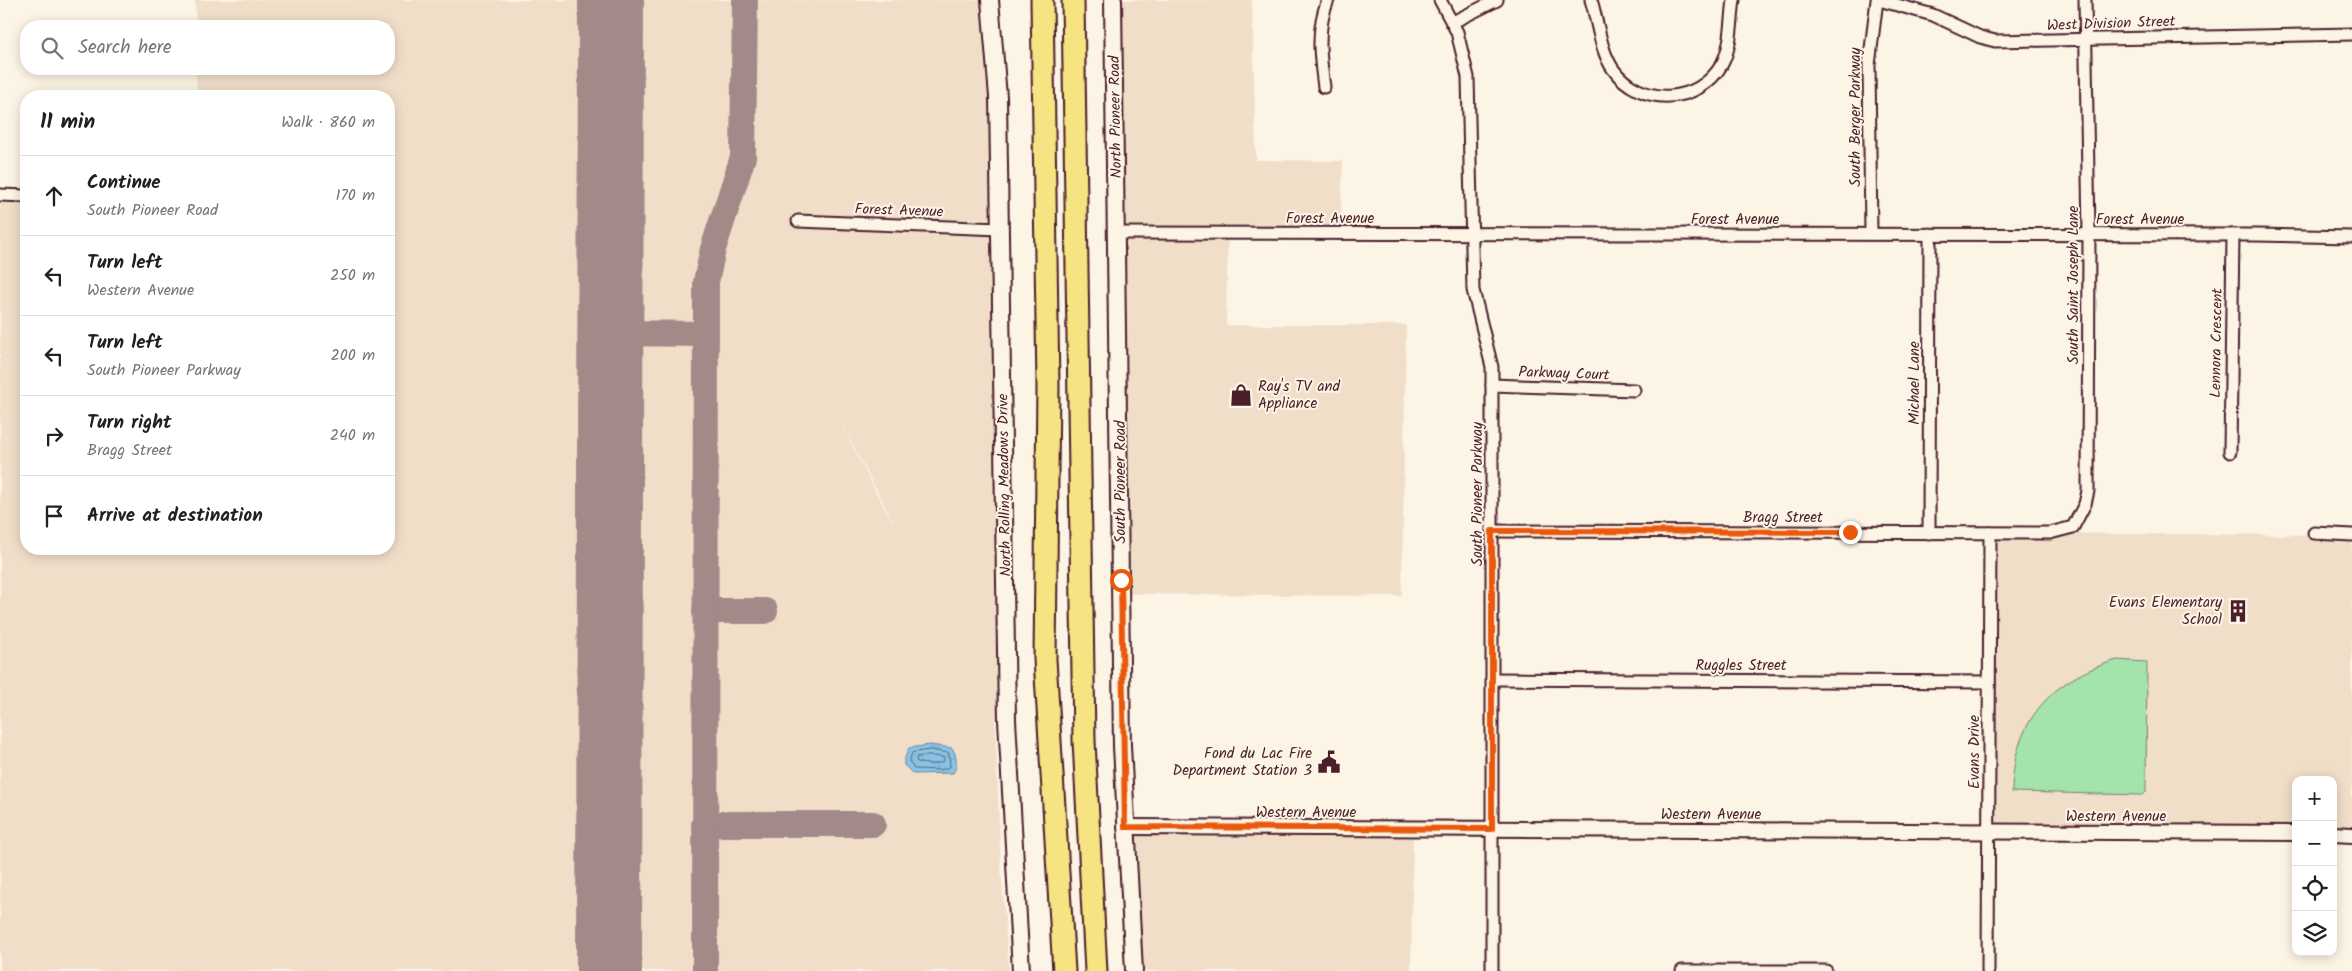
<!DOCTYPE html>
<html lang="en">
<head>
<meta charset="utf-8">
<style>
  :root { --surface:#fff; --page:#f2f2f2; --text:#202124; --muted:#757577; --line:#e0e0e0 }
  body { margin:0; font-family:Kalam,sans-serif; background:var(--page); color:var(--text) }
  .controls { position:absolute; right:15px; bottom:15px; display:grid; overflow:hidden; border-radius:10px; box-shadow:0 2px 12px #0003 }
  .controls button { width:45px; height:45px; display:grid; place-items:center; padding:0; border:0; border-bottom:1px solid var(--line); background:var(--surface); color:var(--text); font:25px sans-serif }
  .stop { position:absolute; width:15px; height:15px; margin:-11px; border:4px solid #ea580c; border-radius:50%; background:#fff }
  .stop.end { background:#ea580c; border-color:#fff; box-shadow:0 1px 5px #0008 }
  .list { margin:0; padding:0; list-style:none }
  h2 { display:flex; justify-content:space-between; align-items:center; height:65px; margin:0; padding:0 20px; font-size:21px }
  h2 small { font-size:16px; font-weight:400; color:var(--muted) }
  .list li { display:grid; grid-template-columns:32px 1fr auto; gap:15px; align-items:center; box-sizing:border-box; height:80px; padding:0 20px; border-top:1px solid var(--line) }
  .list b { display:block; font-size:19px; white-space:nowrap }
  .list p { margin:0; font-size:16px; white-space:nowrap; color:var(--muted) }
  .list em { font-size:16px; font-style:normal; color:var(--muted) }
  .icon { flex:none; width:28px; height:28px; fill:none; stroke:currentColor; stroke-width:2; stroke-linecap:round; stroke-linejoin:round }
  .map { position:relative; flex:none; width:2352px; height:971px; overflow:hidden }
  .search { position:absolute; background:var(--surface); box-shadow:0 2px 12px #0003; left:20px; top:20px; width:375px; height:55px; display:flex; align-items:center; gap:12px; box-sizing:border-box; padding:0 18px; border-radius:20px; color:var(--muted); font-size:19px }
  .panel { position:absolute; background:var(--surface); box-shadow:0 2px 12px #0003; left:20px; top:90px; width:375px; height:465px; border-radius:20px }
  .map>svg:first-child { display:block }
</style>
</head>
<body>
<div class="map">
<svg width="2352" height="971" viewBox="0 0 2352 971">
  <defs>
    <pattern id="water-ripples" width="26" height="14" patternUnits="userSpaceOnUse" patternTransform="scale(1.25)"><rect width="26" height="14" fill="#87c5e7"/><path d="M2 4q2-2 4 0t4 0M15 11q2-2 4 0t4 0" fill="none" stroke="#76a9c6"/></pattern>
  </defs>
  <rect width="100%" height="100%" fill="#fcf5e5"/>
  <filter id="ink" filterUnits="userSpaceOnUse"><feTurbulence type="fractalNoise" baseFrequency=".02" numOctaves="2"/><feDisplacementMap in="SourceGraphic" scale="10" xChannelSelector="R" yChannelSelector="G"/><feConvolveMatrix kernelMatrix="1 2 1 2 8 2 1 2 1" color-interpolation-filters="sRGB"/></filter>
  <g filter="url(#ink)">
    <g fill="#f0dec9" fill-rule="evenodd">
      <path d="M195,0H990L1008,739L995,716L1001,868L1009,971H0V201H26V549H389V96H197L196,69H389V26H196ZM833,408L893,521V522L877,494Z"/>
      <path d="M1113,0H1252L1256,160L1343,161L1340,233H1228L1226,325H1406L1402,596L1121,594Z"/>
      <path d="M1990,533L2352,535V835H2333V780H2296V834L1989,832Z"/>
      <path d="M1125,827L1413,829L1411,971H1134Z"/>
    </g>
    <path fill="#a4e3ab" stroke="#77816b" d="M2117,660L2147,662L2146,792L2143,795L2012,792C2013,722 2050,679 2117,660Z"/>
    <path fill="url(#water-ripples)" stroke="#6f839c" d="M930,745L952,748C957,755 958,766 953,773L913,774L904,765V760L909,748Z"/>
    <g fill="none" stroke-linecap="round" stroke-linejoin="round">
      <g stroke="#626176" stroke-width="1">
        <path d="M930,750L949,753L950,767L940,770L914,769L909,761L912,753Z"/>
        <path d="M929,756L943,757L944,761C938,765 922,765 916,761L917,757Z"/>
      </g>
      <g stroke="#a38a88" stroke-width="26">
        <path d="M610,333L706,334"/>
        <path d="M705,611H765"/>
        <path d="M704,824H873"/>
        <path d="M705,971L706,282L713,249L743,157L745,0"/>
      </g>
      <path stroke="#a38a88" stroke-width="66" d="M609,971L611,0"/>
      <defs>
        <g id="minor">
          <path d="M1440,0L1457,32L1468,77L1473,290L1492,367V971"/>
          <path d="M1591,0C1598,22 1600,50 1613,69C1640,107 1699,105 1722,64C1732,45 1731,21 1734,0"/>
          <path d="M1879,0L1933,15L1980,37L1995,41L2352,34"/>
          <path d="M1453,22L1497,0"/>
          <path d="M1324,87C1320,57 1316,29 1328,0"/>
          <path d="M0,195L26,196"/>
          <path d="M798,221L1000,229"/>
          <path d="M1117,233L2256,235L2352,237"/>
          <path d="M1871,234L1869,65L1877,0"/>
          <path d="M1492,385L1634,390"/>
          <path d="M2230,452L2233,235"/>
          <path d="M1492,531L2050,533L2073,527L2085,504L2088,491L2089,234L2085,0"/>
          <path d="M1929,533L1930,234"/>
          <path d="M2314,533L2352,535"/>
          <path d="M1492,679L1989,682"/>
          <path d="M1682,971H1826"/>
          <path d="M1988,971L1990,533"/>
        </g>
        <g id="tertiary">
          <path d="M1125,827L2296,833"/>
          <path d="M2333,834L2352,835"/>
        </g>
        <g id="secondary">
          <path d="M990,0L998,97L1007,720L1021,971"/>
          <path d="M1113,0L1122,746L1134,971"/>
        </g>
        <g id="motorway">
          <path d="M1042,0L1048,386L1045,659L1064,971"/>
          <path d="M1073,0L1084,741L1096,971"/>
        </g>
      </defs>
      <use href="#minor" stroke="#4a1f2b" stroke-width="15"/>
      <use href="#tertiary" stroke="#4a1f2b" stroke-width="18"/>
      <use href="#secondary" stroke="#4a1f2b" stroke-width="20"/>
      <use href="#motorway" stroke="#4a1f2b" stroke-width="25"/>
      <use href="#minor" stroke="#fcf5e5" stroke-width="11"/>
      <use href="#tertiary" stroke="#fcf5e5" stroke-width="14"/>
      <use href="#secondary" stroke="#fcf5e5" stroke-width="16"/>
      <use href="#motorway" stroke="#f6e381" stroke-width="21"/>
    </g>
  </g>
  <g fill="none" stroke-linecap="round" stroke-linejoin="round" filter="url(#ink)">
    <path stroke="#ea580c" stroke-width="6" d="M1121,580L1125,827L1492,829V531L1850,532"/>
  </g>
  <defs>
    <symbol id="shop-bare" viewBox="-9 -9 18 18"><path d="M-5-2.5h2.3a2.7 3.5 0 0 1 5.4 0H5L5.5 6h-11ZM-1.5-2.5h3a1.5 2.3 0 0 0-3 0Z" fill="#4a1f2b" stroke="#fcf5e5" stroke-width="2.5" paint-order="stroke"/></symbol>
    <symbol id="building-bare" viewBox="-9 -9 18 18"><path d="M-4-6H4V6H1V3H-1V6H-4ZM-2.5-4.3h1.7v1.8h-1.7ZM.8-4.3h1.7v1.8H.8ZM-2.5-1h1.7V.8h-1.7ZM.8-1h1.7V.8H.8Z" fill="#4a1f2b" stroke="#fcf5e5" stroke-width="2.5" paint-order="stroke"/></symbol>
    <symbol id="civic-bare" viewBox="-9 -9 18 18"><path d="M-.6-6.5H3V-4.5H.6V-3L4-1V1h2V6H-6V1h2V-1L-.6-3ZM-1.2 2.5V6h2.4V2.5Z" fill="#4a1f2b" stroke="#fcf5e5" stroke-width="2.5" paint-order="stroke"/></symbol>
  </defs>
  <g fill-rule="evenodd">
    <use href="#shop-bare" x="1225" y="379" width="32" height="32"/>
    <use href="#building-bare" x="2222" y="595" width="32" height="32"/>
    <use href="#civic-bare" x="1313" y="746" width="32" height="32"/>
  </g>
  <g text-anchor="middle" stroke-width="4" stroke-linejoin="round" paint-order="stroke">
    <g font-size="15" fill="#4a1f2b" stroke="#fcf5e5">
      <text transform="translate(2111 23) rotate(-2)" y="5">West Division Street</text>
      <text transform="translate(1115 117) rotate(-91)" y="5">North Pioneer Road</text>
      <text transform="translate(1855 117) rotate(-90)" y="5">South Berger Parkway</text>
      <text transform="translate(899 210) rotate(2)" y="5">Forest Avenue</text>
      <text x="1330" y="223">Forest Avenue</text>
      <text x="1735" y="224">Forest Avenue</text>
      <text x="2140" y="224">Forest Avenue</text>
      <text transform="translate(2073 285) rotate(-90)" y="5">South Saint Joseph Lane</text>
      <text transform="translate(2216 343) rotate(-89)" y="5">Lennora Crescent</text>
      <text transform="translate(1564 373) rotate(2)" y="5">Parkway Court</text>
      <text transform="translate(1914 383) rotate(-90)" y="5">Michael Lane</text>
      <text transform="translate(1120 482) rotate(-90)" y="5">South Pioneer Road</text>
      <text transform="translate(1004 485) rotate(-91)" y="5">North Rolling Meadows Drive</text>
      <text transform="translate(1477 494) rotate(-90)" y="5">South Pioneer Parkway</text>
      <text x="1783" y="522">Bragg Street</text>
      <text x="1741" y="670">Ruggles Street</text>
      <text transform="translate(1974 752) rotate(-90)" y="5">Evans Drive</text>
      <text x="1306" y="817">Western Avenue</text>
      <text x="1711" y="819">Western Avenue</text>
      <text x="2116" y="821">Western Avenue</text>
    </g>
    <g font-size="15" fill="#4a1f2b" stroke="#fcf5e5" text-anchor="end">
      <text x="1258" y="391" text-anchor="start">Ray's TV and<tspan x="1258" dy="17">Appliance</tspan></text>
      <text x="2222" y="607">Evans Elementary<tspan x="2222" dy="17">School</tspan></text>
      <text x="1312" y="758">Fond du Lac Fire<tspan x="1312" dy="17">Department Station 3</tspan></text>
    </g>
  </g>
</svg>
<div class="controls">
<button>+</button>
<button>−</button>
<button><svg class="icon" aria-label="locate" viewBox="0 0 24 24"><circle cx="12" cy="12" r="6"/><path d="M12 2v4M12 18v4M2 12h4M18 12h4"/></svg></button>
<button><svg class="icon" aria-label="layers" viewBox="0 0 24 24"><path d="M12 4l9 5-9 5-9-5zM3 14l9 5 9-5"/></svg></button>
</div>
<div class="stop" style="left:1121px;top:580px"></div>
<div class="stop end" style="left:1850px;top:532px"></div>
<div class="search"><svg class="icon" aria-label="search" viewBox="0 0 24 24"><circle cx="10" cy="10" r="6"/><path d="M15 15l6 6"/></svg>Search here</div>
<section class="panel">
<h2>11 min<small>Walk · 860 m</small></h2>
<ul class="list">
<li><svg class="icon" aria-label="ahead" viewBox="0 0 24 24"><path d="M12 20V5M6 11l6-6 6 6"/></svg><div><b>Continue</b><p>South Pioneer Road</p></div><em>170 m</em></li>
<li><svg class="icon" aria-label="left" viewBox="0 0 24 24"><path d="M17 20v-9H6M10 6l-5 5 5 5"/></svg><div><b>Turn left</b><p>Western Avenue</p></div><em>250 m</em></li>
<li><svg class="icon" aria-label="left" viewBox="0 0 24 24"><path d="M17 20v-9H6M10 6l-5 5 5 5"/></svg><div><b>Turn left</b><p>South Pioneer Parkway</p></div><em>200 m</em></li>
<li><svg class="icon" aria-label="right" viewBox="0 0 24 24"><path d="M7 20v-9h11M14 6l5 5-5 5"/></svg><div><b>Turn right</b><p>Bragg Street</p></div><em>240 m</em></li>
<li><svg class="icon" aria-label="arrive" viewBox="0 0 24 24"><path d="M6 21V4h12l-3 4 3 4H6"/></svg><div><b>Arrive at destination</b></div></li>
</ul>
</section>
</div>
</body>
</html>
